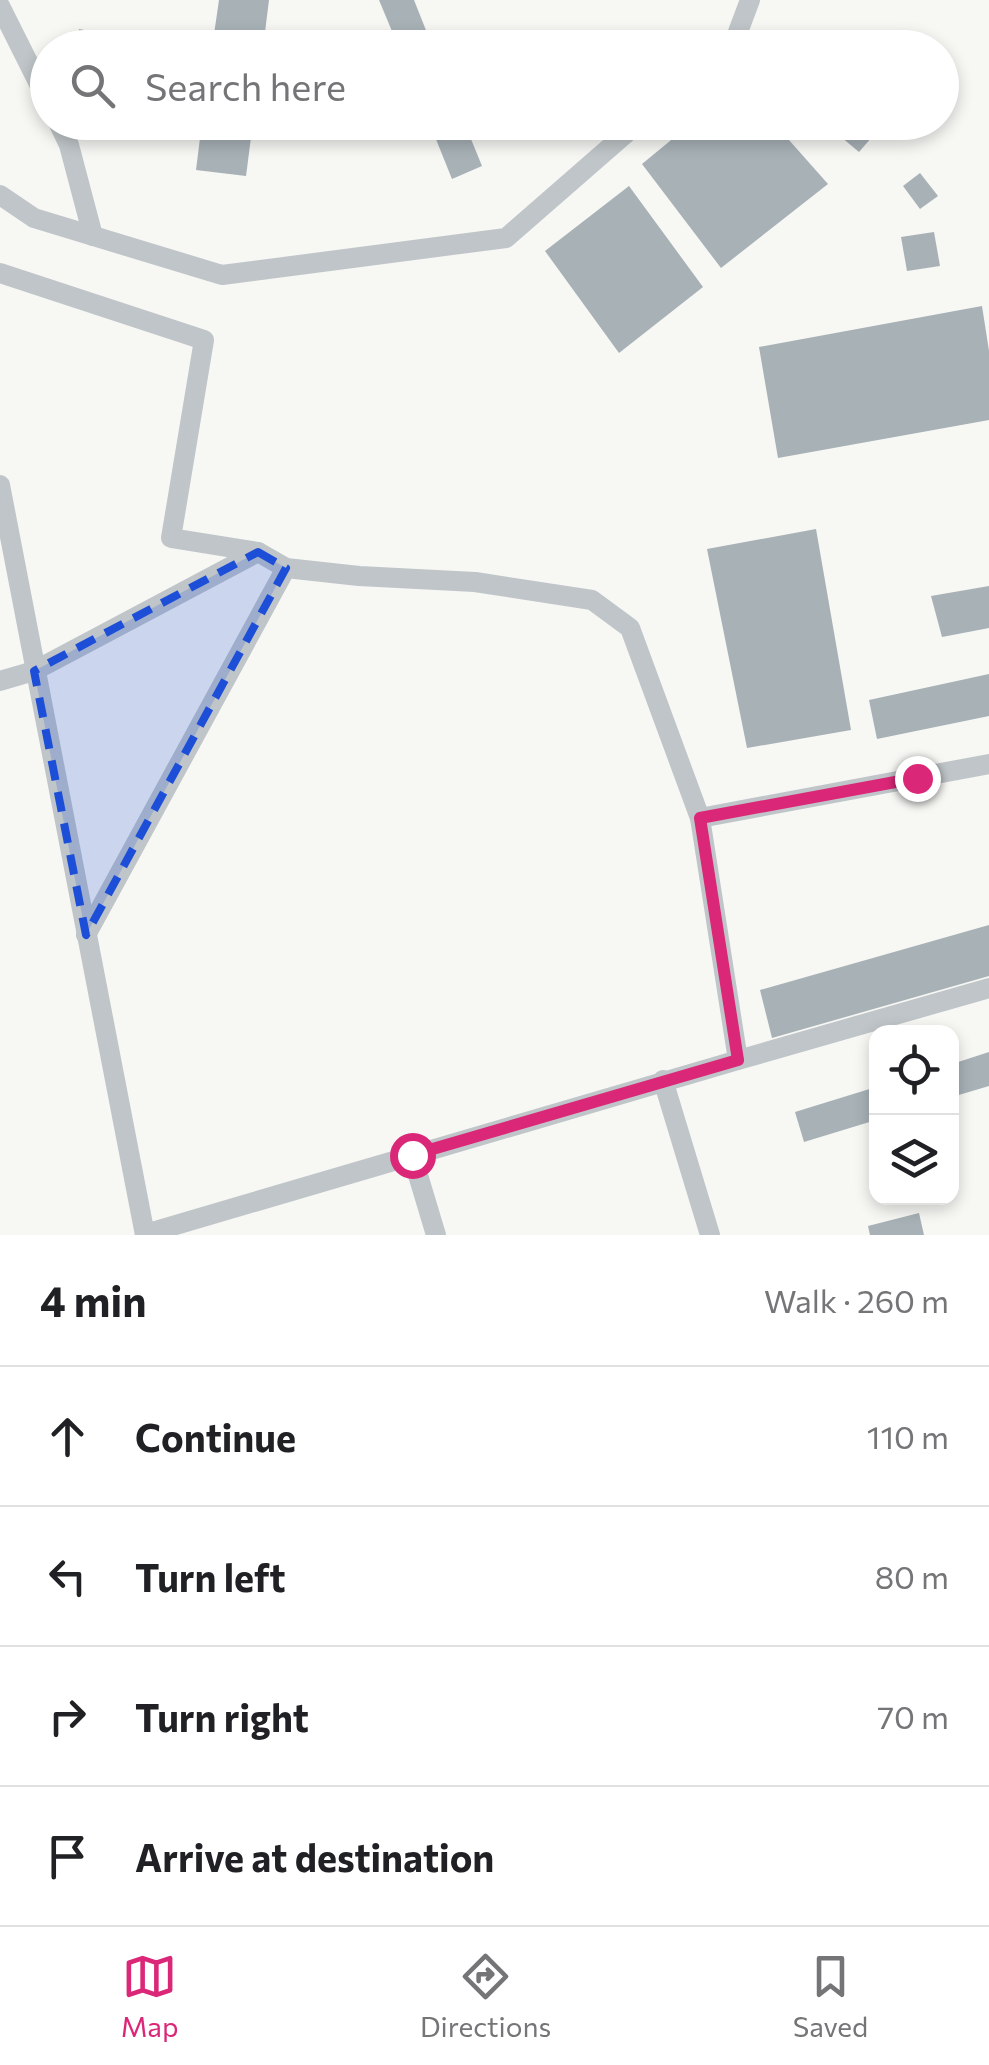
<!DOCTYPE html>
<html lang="en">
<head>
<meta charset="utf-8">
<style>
  :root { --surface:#fff; --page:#f6f6f6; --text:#202124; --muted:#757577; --line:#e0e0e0; --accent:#db2777 }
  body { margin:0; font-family:Commissioner,sans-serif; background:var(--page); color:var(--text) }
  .controls { position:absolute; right:30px; bottom:30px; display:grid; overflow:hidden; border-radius:20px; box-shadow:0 5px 15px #0003 }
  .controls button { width:90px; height:90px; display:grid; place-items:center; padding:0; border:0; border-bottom:2px solid var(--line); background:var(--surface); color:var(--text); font:50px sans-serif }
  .stop { position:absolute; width:30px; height:30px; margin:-22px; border:8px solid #db2777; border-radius:50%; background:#fff }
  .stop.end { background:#db2777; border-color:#fff; box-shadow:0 2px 10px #0008 }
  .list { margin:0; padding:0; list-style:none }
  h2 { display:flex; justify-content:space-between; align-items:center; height:130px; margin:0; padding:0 40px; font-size:42px }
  h2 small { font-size:32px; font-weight:400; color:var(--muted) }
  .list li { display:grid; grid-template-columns:65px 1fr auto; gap:30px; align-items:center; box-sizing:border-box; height:140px; padding:0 40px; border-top:2px solid var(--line) }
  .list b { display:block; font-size:38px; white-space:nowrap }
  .list em { font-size:32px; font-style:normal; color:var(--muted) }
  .icon { flex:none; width:55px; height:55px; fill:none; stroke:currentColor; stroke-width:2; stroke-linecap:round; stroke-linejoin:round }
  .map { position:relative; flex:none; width:989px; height:1235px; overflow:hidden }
  .search { position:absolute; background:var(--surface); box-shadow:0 5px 15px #0003; left:30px; right:30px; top:30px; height:110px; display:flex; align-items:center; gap:25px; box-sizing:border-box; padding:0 35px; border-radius:55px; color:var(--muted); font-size:38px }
  .sheet { height:690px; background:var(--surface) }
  nav { display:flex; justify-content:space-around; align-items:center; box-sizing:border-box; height:140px; border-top:2px solid var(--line); background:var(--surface); font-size:28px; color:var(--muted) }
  nav a { display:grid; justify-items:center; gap:5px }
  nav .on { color:var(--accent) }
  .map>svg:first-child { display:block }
</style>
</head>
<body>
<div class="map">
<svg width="989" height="1235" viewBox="0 0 989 1235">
  <rect width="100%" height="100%" fill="#f7f7f4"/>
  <g fill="#a7b1b6">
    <path d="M219,0H269L263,48H212Z"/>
    <path d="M379,0H414L433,48H399Z"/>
    <path d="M79,29L105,34L103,48H76Z"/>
    <path d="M202,122H253L246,176L196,170Z"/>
    <path d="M429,122H464L482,166L452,179Z"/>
    <path d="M693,122H773L828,184L721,268L642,164Z"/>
    <path d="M843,122H855L872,137L859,152L835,132Z"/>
    <path d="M920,173L938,196L920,209L903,186Z"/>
    <path d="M629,186L703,287L619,353L545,251Z"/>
    <path d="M934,232L940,266L907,271L901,237Z"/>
    <path d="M982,306L989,351V420L778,458L759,347Z"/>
    <path d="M816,529L851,730L747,748L707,549Z"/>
    <path d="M989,586V628L942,637L931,596Z"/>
    <path d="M989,674V716L877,739L869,700Z"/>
    <path d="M989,925V976L772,1038L760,990Z"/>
    <path d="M989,1052V1086L952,1097V1064Z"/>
    <path d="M876,1087V1120L804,1142L795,1112Z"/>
    <path d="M919,1213L924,1235H870L868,1226Z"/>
  </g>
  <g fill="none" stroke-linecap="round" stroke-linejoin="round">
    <g stroke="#bfc5c8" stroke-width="20">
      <path d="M0,6L48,102"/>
      <path d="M726,48L735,40L750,0"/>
      <path d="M58,122L69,145L93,236"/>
      <path d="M0,195L34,218L222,275L506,238L639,122"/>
      <path d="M0,273L204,340L171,538L258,552"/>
      <path d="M0,485L145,1235"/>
      <path d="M0,681L34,671L258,552L286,568L359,576L475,582L592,600L630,628L700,818L738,1060L145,1234"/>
      <path d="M700,818L989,764"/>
      <path d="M86,935L286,568"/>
      <path d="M738,1060L989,988"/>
      <path d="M663,1080L710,1235"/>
      <path d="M412,1155L436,1235"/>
    </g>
  </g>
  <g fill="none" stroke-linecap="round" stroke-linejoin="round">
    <path stroke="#db2777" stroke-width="12" d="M412,1155L738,1060L700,818L917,778"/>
  </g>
  <path fill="#1d4ed8" fill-opacity="0.2" stroke="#1d4ed8" stroke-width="8" stroke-dasharray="20 12" stroke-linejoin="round" d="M258,552L286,568L86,935L34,671Z"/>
</svg>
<div class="controls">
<button><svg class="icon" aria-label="locate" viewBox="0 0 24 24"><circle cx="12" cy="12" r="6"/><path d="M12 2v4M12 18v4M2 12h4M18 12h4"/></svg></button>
<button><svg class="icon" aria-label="layers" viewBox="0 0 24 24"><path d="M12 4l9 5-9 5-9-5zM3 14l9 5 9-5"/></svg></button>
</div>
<div class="stop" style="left:412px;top:1155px"></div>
<div class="stop end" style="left:917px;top:778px"></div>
<div class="search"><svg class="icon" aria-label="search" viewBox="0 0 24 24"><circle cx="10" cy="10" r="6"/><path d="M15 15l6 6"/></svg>Search here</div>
</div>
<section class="sheet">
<h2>4 min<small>Walk · 260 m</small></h2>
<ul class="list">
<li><svg class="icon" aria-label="ahead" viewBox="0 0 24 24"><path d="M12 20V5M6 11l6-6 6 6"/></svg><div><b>Continue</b></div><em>110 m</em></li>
<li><svg class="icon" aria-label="left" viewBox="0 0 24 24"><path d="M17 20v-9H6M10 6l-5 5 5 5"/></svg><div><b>Turn left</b></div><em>80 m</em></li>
<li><svg class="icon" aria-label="right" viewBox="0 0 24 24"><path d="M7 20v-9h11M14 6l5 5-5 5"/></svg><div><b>Turn right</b></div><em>70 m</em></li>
<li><svg class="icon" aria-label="arrive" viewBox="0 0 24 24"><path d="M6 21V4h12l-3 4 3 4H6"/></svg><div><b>Arrive at destination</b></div></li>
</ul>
</section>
<nav>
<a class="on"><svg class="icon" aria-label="map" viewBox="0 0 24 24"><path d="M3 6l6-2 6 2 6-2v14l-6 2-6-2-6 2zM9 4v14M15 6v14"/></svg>Map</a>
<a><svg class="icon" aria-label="directions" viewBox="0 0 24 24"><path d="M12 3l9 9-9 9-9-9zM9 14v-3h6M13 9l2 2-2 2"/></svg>Directions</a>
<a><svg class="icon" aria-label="saved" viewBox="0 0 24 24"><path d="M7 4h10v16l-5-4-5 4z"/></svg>Saved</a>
</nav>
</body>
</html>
